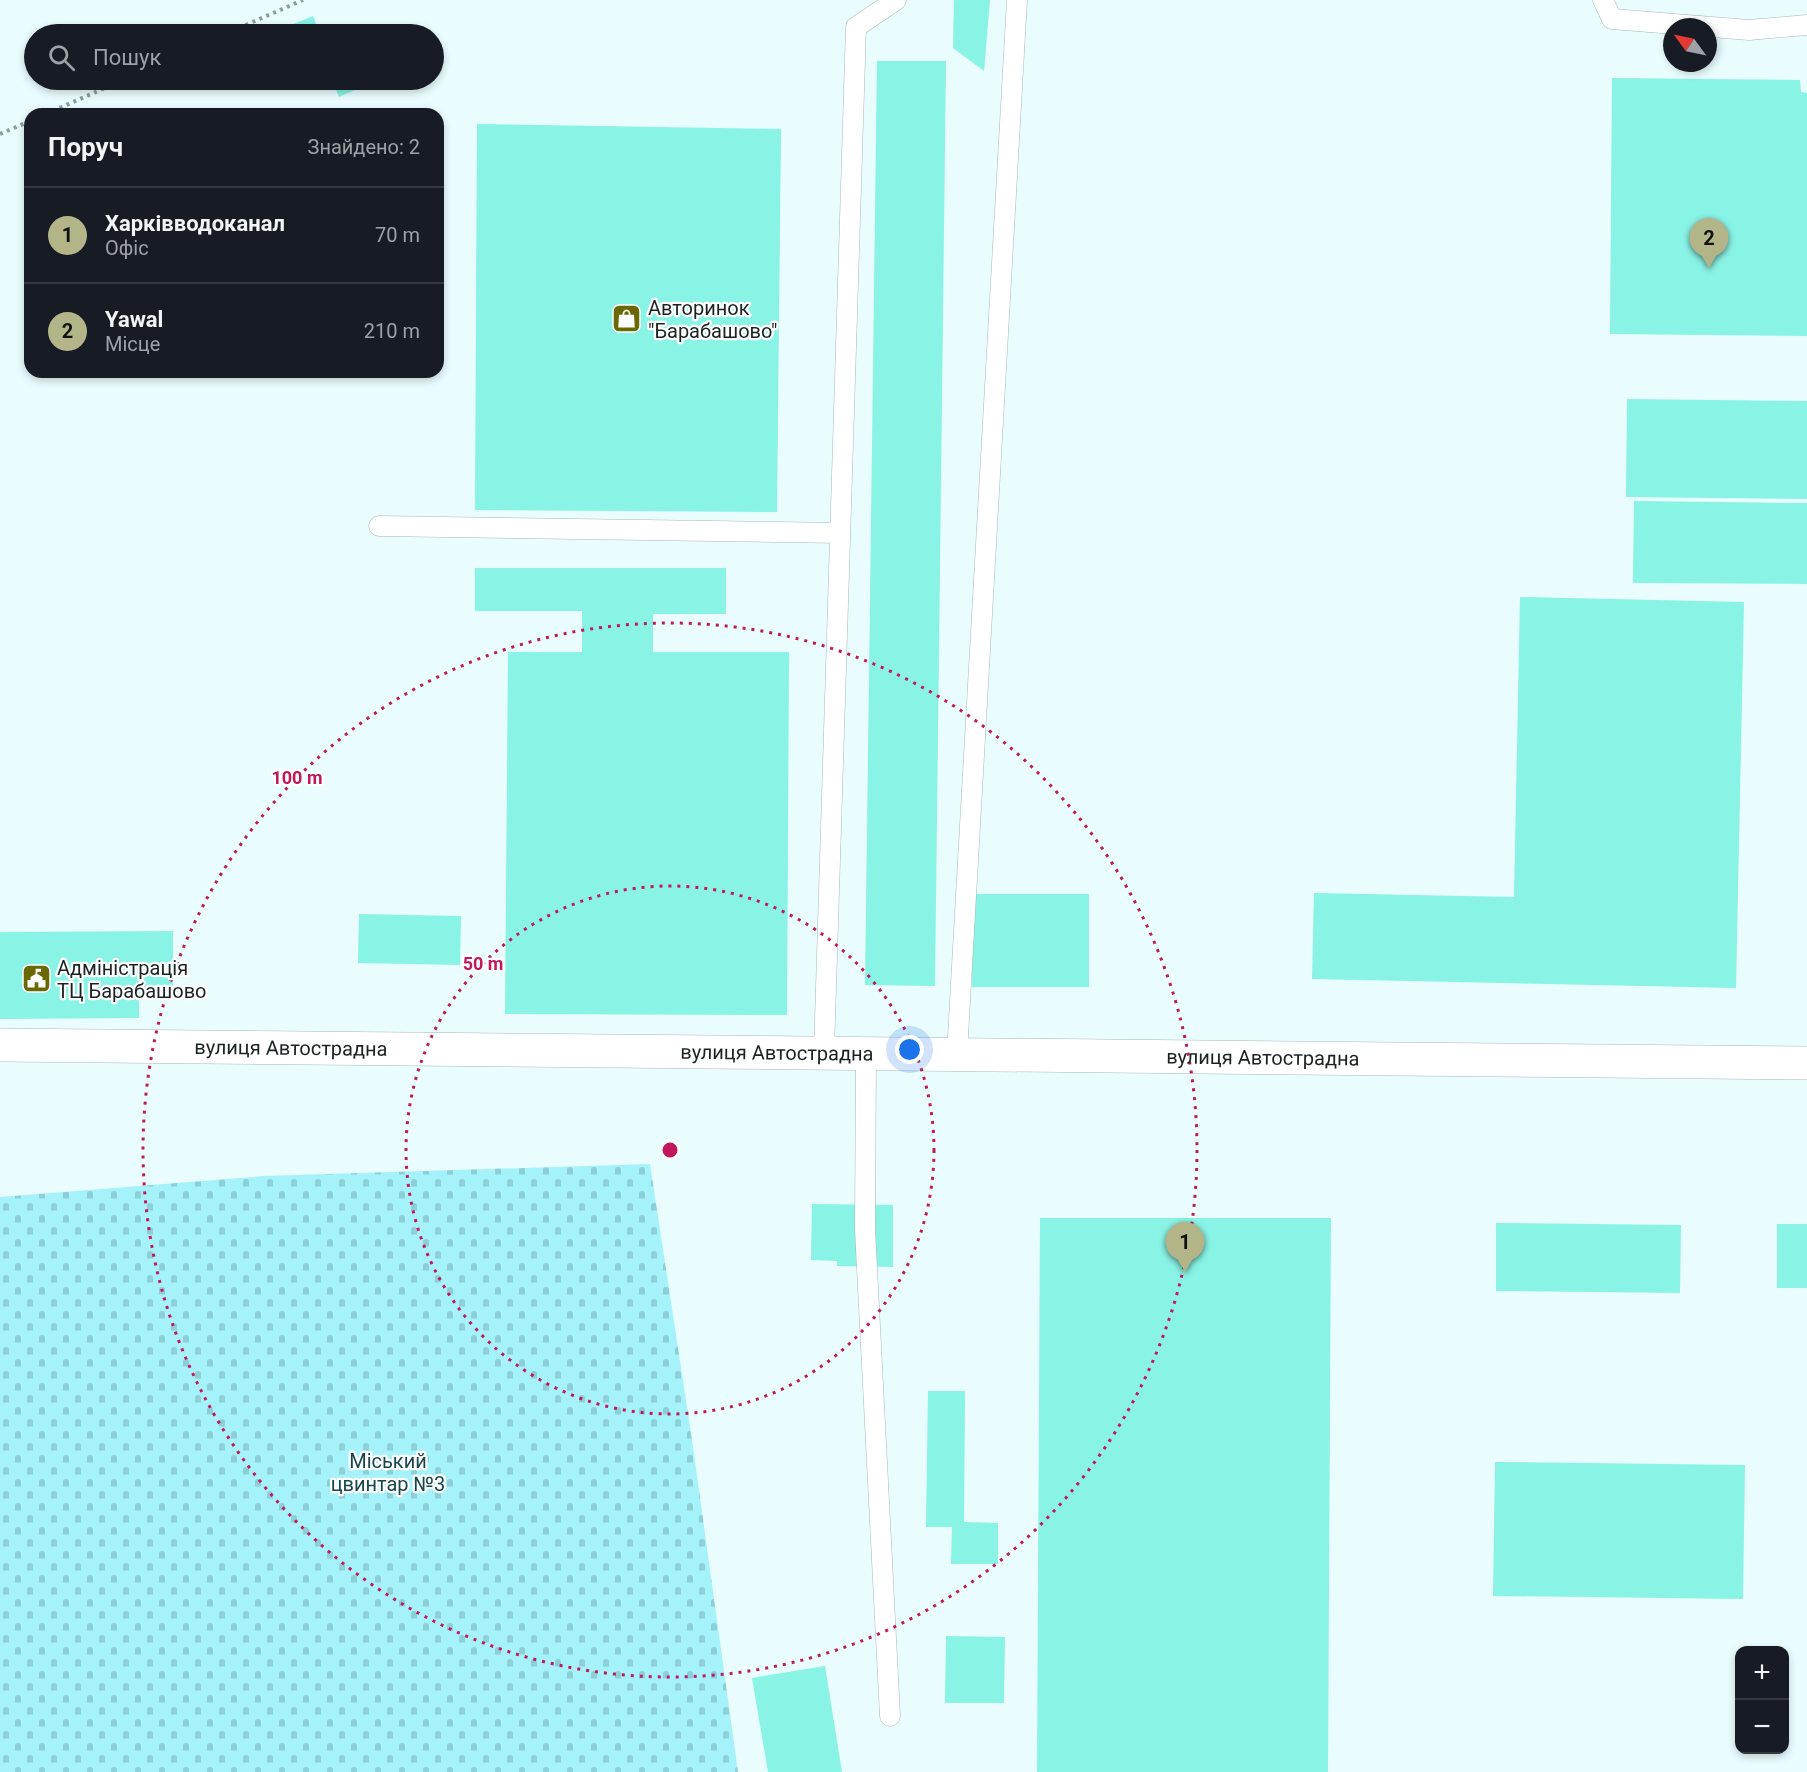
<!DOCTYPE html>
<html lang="uk">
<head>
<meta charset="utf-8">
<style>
  :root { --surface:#171b24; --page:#20242c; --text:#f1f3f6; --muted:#9ea1a6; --line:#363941; --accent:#b4b489 }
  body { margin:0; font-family:Roboto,sans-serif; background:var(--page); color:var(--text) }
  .controls { position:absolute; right:18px; bottom:18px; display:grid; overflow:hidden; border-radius:12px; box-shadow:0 3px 9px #0003 }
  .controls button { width:54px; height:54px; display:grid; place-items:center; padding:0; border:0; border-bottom:2px solid var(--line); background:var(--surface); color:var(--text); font:30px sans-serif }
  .compass { position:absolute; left:1663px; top:18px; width:54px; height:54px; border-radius:50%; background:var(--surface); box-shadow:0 3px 9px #0003; rotate:303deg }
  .you { position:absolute; left:910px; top:1050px; width:21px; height:21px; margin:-15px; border:4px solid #fff; border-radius:50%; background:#1a73e8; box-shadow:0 0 0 9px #1a73e833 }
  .badge { display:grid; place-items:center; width:39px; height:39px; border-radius:50%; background:var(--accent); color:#111; font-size:20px; font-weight:700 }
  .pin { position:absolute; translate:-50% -50px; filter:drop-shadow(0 2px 3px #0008) }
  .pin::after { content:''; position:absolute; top:32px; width:21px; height:18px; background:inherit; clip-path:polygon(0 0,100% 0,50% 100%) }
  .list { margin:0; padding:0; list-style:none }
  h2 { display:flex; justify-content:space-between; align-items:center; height:78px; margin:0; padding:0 24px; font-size:26px }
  h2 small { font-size:20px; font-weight:400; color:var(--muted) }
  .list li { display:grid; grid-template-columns:39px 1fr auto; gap:18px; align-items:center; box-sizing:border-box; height:96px; padding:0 24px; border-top:2px solid var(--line) }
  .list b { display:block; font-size:22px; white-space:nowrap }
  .list p { margin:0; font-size:20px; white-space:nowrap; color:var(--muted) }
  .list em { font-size:20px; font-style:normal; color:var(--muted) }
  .icon { flex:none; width:33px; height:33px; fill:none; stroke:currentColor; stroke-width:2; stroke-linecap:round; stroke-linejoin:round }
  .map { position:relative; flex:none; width:1807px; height:1772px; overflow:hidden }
  .search { position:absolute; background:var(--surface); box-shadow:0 3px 9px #0003; left:24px; top:24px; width:420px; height:66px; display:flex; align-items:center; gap:15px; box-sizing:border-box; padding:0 21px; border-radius:33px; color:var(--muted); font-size:22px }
  .panel { position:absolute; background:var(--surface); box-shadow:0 3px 9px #0003; left:24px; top:108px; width:420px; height:270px; border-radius:18px }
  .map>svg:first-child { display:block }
</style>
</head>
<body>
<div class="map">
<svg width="1807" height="1772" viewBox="0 0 1807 1772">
  <defs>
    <pattern id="cemetery-stones" width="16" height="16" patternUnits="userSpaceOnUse" patternTransform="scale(1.5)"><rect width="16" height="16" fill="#a5f2fa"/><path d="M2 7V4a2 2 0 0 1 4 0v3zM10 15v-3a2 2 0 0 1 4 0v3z" fill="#8dcfd6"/></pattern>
  </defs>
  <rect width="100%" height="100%" fill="#e9fcfe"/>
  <path fill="url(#cemetery-stones)" d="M650,1164L693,1447L738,1772H0V1197L264,1176Z"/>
  <g fill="#89f3e5">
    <path d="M954,0H990L984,71L953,48Z"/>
    <path d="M313,16L320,34H283L281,29Z"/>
    <path d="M877,61H946L935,986L865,985Z"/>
    <path d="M1612,78L1800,80L1801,92L1807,93V336L1610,334Z"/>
    <path d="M198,80H220L201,87Z"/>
    <path d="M332,80H378L339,97Z"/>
    <path d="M477,124L781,129L777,512L475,510Z"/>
    <path d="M1627,399L1807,401V499L1626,497Z"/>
    <path d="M1634,501L1807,503V584L1633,583Z"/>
    <path d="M475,568H726V614H653V652H789L787,1015L505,1014L508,652H582V611H475Z"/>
    <path d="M1520,597L1744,602L1736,988L1312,979L1314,893L1514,897Z"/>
    <path d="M973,894H1089V987H972Z"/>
    <path d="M359,914L461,916L460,965L358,963Z"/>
    <path d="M173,931V997H139V1018L0,1019V932Z"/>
    <path d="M812,1204L893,1205V1267L837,1266V1261L811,1260Z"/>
    <path d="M1040,1218H1331L1328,1772H1037Z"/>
    <path d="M1496,1223L1681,1225L1680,1293L1496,1291Z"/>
    <rect x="1777" y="1224" width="30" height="64"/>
    <path d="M928,1391H965L964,1522L998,1523V1564H951L952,1527H926Z"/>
    <path d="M1495,1462L1745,1465L1743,1599L1493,1596Z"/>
    <path d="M946,1636L1005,1637L1004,1703H945Z"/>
    <path d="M825,1666L842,1772H768L752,1678Z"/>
  </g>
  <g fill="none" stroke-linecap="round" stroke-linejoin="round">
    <defs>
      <g id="lane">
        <path d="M1603,0L1612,19L1749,30L1807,25"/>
        <path d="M379,526L840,533"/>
        <path d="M824,1052L856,27L896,0"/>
        <path d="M866,1053L865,1229L890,1716"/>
        <path d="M957,1054L1017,0"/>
      </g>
      <g id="street">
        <path id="s1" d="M0,1045L1807,1063"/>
      </g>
    </defs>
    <use href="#lane" stroke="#a7b8ba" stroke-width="21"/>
    <use href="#street" stroke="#a7b8ba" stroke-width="34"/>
    <g stroke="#8e9c9d" stroke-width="4" stroke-dasharray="3 4.5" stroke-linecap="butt">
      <path d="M225,34L303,0"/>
      <path d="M46,114L123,80"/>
      <path d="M0,134L30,121"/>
    </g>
    <use href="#lane" stroke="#fff" stroke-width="20"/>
    <use href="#street" stroke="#fff" stroke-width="33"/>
  </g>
  <g fill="none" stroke="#c2185b" stroke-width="3" stroke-dasharray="3 6">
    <circle cx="670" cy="1150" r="264"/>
    <circle cx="670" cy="1150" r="527"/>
  </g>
  <defs>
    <symbol id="shop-square" viewBox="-11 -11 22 22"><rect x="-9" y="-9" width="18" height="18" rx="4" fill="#6a6803" stroke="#fff"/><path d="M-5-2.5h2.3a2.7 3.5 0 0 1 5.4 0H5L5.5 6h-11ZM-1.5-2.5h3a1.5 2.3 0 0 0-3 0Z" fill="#fff"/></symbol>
    <symbol id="civic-square" viewBox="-11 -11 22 22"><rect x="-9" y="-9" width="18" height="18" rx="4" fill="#6a6803" stroke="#fff"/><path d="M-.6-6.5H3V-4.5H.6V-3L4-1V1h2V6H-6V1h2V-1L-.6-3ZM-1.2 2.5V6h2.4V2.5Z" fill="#fff"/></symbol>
  </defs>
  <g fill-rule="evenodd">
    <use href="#shop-square" x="610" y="302" width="33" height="33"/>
    <use href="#civic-square" x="20" y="962" width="33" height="33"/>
  </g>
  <g text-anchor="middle" stroke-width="4.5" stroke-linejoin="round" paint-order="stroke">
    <g font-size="20" fill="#1b2222" stroke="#fff" text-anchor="start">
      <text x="648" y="315">Авторинок<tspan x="648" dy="23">"Барабашово"</tspan></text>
      <text x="57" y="975">Адміністрація<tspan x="57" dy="23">ТЦ Барабашово</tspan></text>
    </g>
    <g font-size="20" fill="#1b2222" stroke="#fff">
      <text dy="7" stroke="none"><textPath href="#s1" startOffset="291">вулиця Автострадна</textPath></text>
      <text dy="7" stroke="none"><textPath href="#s1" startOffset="777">вулиця Автострадна</textPath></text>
      <text dy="7" stroke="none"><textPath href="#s1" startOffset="1263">вулиця Автострадна</textPath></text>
    </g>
    <g font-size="20" fill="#15474c" stroke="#fff">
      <text x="388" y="1468">Міський<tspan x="388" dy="23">цвинтар №3</tspan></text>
    </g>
  </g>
  <circle cx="670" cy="1150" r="9" fill="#c2185b" stroke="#fff" stroke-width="3"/>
  <g font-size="18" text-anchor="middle" font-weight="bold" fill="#c2185b" stroke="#fff" stroke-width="4.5" stroke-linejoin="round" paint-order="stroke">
    <text x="297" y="784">100 m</text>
    <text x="483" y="970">50 m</text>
  </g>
</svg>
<div class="controls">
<button>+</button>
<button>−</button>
</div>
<svg class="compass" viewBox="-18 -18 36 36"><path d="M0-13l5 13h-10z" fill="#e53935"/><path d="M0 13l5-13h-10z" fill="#9ea1a6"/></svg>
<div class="you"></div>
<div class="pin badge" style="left:1185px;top:1272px">1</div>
<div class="pin badge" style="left:1709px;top:268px">2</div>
<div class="search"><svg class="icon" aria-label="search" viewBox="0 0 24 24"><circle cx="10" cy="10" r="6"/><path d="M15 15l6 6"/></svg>Пошук</div>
<section class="panel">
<h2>Поруч<small>Знайдено: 2</small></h2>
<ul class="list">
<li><span class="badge">1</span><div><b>Харківводоканал</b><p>Офіс</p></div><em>70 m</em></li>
<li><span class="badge">2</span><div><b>Yawal</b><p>Місце</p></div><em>210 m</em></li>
</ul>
</section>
</div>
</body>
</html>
